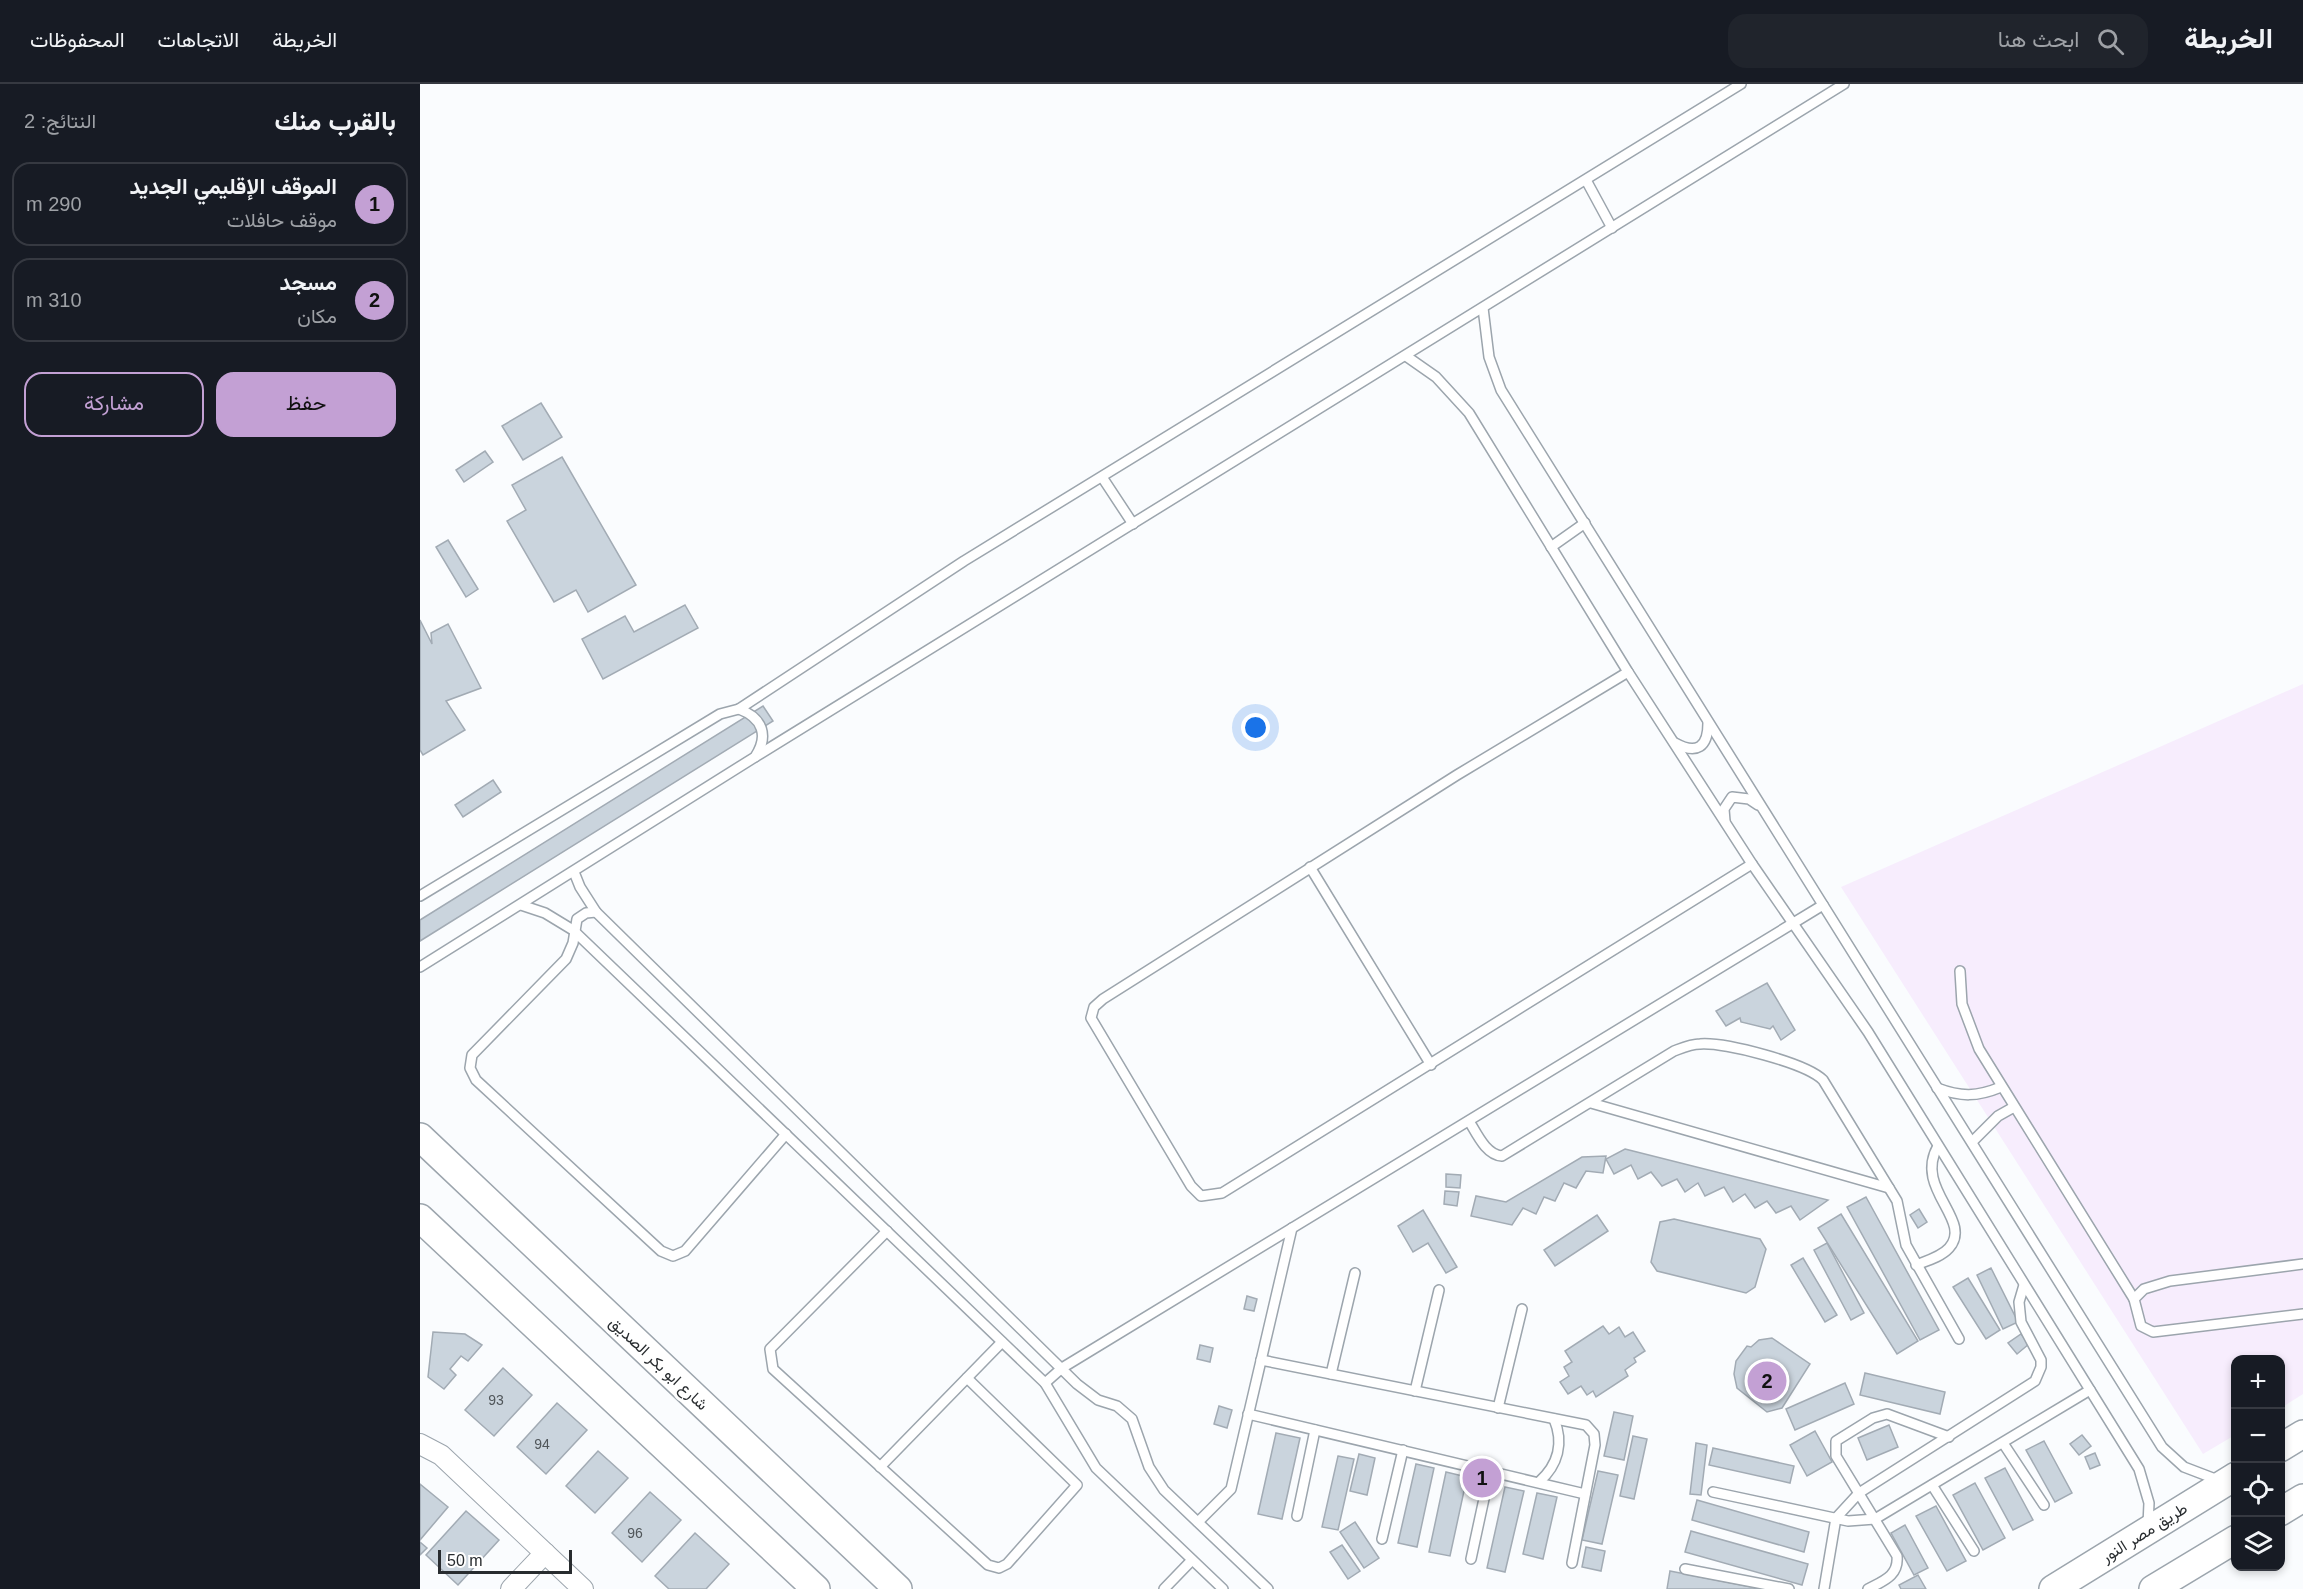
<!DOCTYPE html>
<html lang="ar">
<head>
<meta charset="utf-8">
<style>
  :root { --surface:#171b24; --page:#20242c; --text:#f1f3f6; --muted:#9ea1a6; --line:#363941; --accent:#c3a0d4 }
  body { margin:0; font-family:Helvetica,Vazirmatn,sans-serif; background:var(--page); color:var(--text); direction:rtl }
  .controls { position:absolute; right:18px; bottom:18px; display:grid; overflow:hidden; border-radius:12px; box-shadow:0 3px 9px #0003 }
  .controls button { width:54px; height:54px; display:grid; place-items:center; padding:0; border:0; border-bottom:2px solid var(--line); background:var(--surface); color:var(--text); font:30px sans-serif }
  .scale { position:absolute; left:18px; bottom:15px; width:134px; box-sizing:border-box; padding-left:6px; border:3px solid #282c2f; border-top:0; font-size:16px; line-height:21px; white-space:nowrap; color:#282c2f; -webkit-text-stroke:4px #fff; paint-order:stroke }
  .you { position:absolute; left:836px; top:644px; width:21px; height:21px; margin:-15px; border:4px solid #fff; border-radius:50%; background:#1a73e8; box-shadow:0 0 0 9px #1a73e833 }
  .badge { display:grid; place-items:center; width:39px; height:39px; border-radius:50%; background:var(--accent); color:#111; font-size:20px; font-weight:700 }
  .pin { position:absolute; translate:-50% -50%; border:3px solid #fff; box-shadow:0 2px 6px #0006 }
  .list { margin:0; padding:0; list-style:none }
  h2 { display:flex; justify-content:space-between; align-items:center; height:78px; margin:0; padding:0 24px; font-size:26px }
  h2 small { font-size:20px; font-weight:400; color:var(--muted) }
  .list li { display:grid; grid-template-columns:39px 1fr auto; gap:18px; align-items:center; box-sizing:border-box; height:84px; margin:0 12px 12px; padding:0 12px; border:2px solid var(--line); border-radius:18px }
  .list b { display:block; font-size:22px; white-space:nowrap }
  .list p { margin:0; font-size:20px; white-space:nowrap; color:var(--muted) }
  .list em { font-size:20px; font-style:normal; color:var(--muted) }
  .actions { display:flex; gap:12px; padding:18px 24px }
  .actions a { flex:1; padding:14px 0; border:2px solid var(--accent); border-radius:18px; text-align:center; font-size:21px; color:var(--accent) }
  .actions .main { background:var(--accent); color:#111 }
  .icon { flex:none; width:33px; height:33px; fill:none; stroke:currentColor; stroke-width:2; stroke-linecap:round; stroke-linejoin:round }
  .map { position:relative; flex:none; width:1883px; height:1505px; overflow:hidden; direction:ltr }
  header { display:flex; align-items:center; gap:36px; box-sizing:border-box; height:84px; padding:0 30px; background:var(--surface); border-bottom:2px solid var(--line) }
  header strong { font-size:28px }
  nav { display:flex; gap:33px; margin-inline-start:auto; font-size:21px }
  .search { width:420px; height:54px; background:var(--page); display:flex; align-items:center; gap:15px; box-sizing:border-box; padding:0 21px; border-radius:18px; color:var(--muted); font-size:22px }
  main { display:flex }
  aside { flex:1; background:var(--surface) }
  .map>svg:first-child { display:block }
</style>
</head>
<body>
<header>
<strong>الخريطة</strong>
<div class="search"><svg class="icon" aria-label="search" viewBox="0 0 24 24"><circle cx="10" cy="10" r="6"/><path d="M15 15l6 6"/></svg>ابحث هنا</div>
<nav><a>الخريطة</a><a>الاتجاهات</a><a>المحفوظات</a></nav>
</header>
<main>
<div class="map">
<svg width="1883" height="1505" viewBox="0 0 1883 1505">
  <rect width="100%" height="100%" fill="#fafcfe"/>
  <path fill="#f7edfd" d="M1883,600V1310L1861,1324L1860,1276H1816L1815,1351L1783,1370L1421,803Z"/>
  <g fill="#cad4dd" stroke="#a2abb4" stroke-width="1.5">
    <path d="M121,319L142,353L103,376L82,342Z"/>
    <path d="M65,367L73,378L44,398L36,386Z"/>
    <path d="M142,373L216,501L168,528L156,506L134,518L87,437L106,426L92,401Z"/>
    <path d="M28,456L58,505L46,513L16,463Z"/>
    <path d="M265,521L278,544L183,595L162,555L205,532L214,548Z"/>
    <path d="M0,536L12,560L11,549L28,540L61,604L26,617L45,646L3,671L0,666Z"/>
    <path d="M343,622L353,637L0,857V836Z"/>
    <path d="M73,696L81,708L43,733L35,721Z"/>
    <path d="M1347,899L1375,946L1361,956L1353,942L1350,945L1321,938L1320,934L1306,942L1296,927Z"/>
    <path d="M1205,1065L1408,1116L1380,1136L1371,1122L1356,1129L1347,1117L1335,1124L1325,1110L1313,1118L1304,1103L1285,1112L1278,1099L1265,1108L1257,1095L1242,1102L1231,1088L1218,1095L1211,1081L1194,1090L1186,1075Z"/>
    <path d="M1186,1072L1183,1089L1166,1087L1156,1104L1144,1099L1135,1117L1124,1113L1116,1130L1103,1124L1092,1141L1051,1132L1056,1112L1086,1118L1162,1073Z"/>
    <path d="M1026,1090L1041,1091L1040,1104L1026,1103Z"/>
    <path d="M1025,1107L1039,1108L1037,1122L1024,1120Z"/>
    <path d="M1446,1113L1519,1246L1500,1256L1427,1123Z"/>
    <path d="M1499,1125L1507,1138L1498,1144L1490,1131Z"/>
    <path d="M1003,1126L1037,1183L1026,1189L1008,1159L993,1168L978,1142Z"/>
    <path d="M1421,1130L1498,1257L1477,1270L1398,1144Z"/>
    <path d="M1177,1131L1188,1147L1135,1182L1124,1166Z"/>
    <path d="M1254,1135L1340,1155L1346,1165L1335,1203L1326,1209L1237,1187L1231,1178L1240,1138Z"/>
    <path d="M1407,1159L1444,1229L1431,1236L1394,1166Z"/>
    <path d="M1383,1174L1417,1231L1405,1238L1371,1181Z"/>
    <path d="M1571,1184L1598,1238L1583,1245L1557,1191Z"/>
    <path d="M1548,1194L1580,1246L1566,1255L1533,1203Z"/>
    <path d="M827,1212L837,1215L834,1227L824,1225Z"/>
    <path d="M1183,1242L1189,1250L1199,1243L1205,1253L1213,1248L1225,1267L1214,1274L1216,1278L1205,1286L1208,1292L1176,1313L1173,1307L1167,1311L1161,1302L1148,1310L1140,1298L1149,1292L1144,1283L1152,1278L1145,1267Z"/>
    <path d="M13,1248L45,1250L62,1261L48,1277L41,1272L30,1285L36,1291L24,1305L8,1293Z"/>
    <path d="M1601,1250L1609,1260L1597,1270L1588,1259Z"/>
    <path d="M1352,1254L1390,1280L1362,1324L1347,1328L1317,1304L1314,1290L1316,1277L1327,1262L1331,1263L1339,1256Z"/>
    <path d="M780,1261L793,1264L790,1278L777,1275Z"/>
    <path d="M83,1284L112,1311L74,1352L45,1326Z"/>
    <path d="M1445,1289L1525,1308L1520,1330L1440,1311Z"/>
    <path d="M1425,1299L1434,1320L1375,1346L1366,1325Z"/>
    <path d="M137,1319L167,1346L126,1390L97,1363Z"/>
    <path d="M799,1322L812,1326L807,1344L794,1340Z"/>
    <path d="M1194,1328L1213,1332L1204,1376L1184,1372Z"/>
    <path d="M1469,1341L1478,1363L1447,1376L1438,1354Z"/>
    <path d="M1395,1347L1412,1378L1387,1392L1370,1361Z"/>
    <path d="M856,1349L880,1354L862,1435L838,1430Z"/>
    <path d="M1662,1351L1671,1362L1659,1371L1650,1360Z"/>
    <path d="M1213,1352L1227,1355L1214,1415L1200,1412Z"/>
    <path d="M1624,1357L1652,1409L1635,1418L1606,1366Z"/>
    <path d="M1276,1359L1287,1361L1281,1411L1270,1410Z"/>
    <path d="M1293,1364L1374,1382L1370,1399L1289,1381Z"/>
    <path d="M178,1367L208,1394L175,1429L146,1402Z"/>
    <path d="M1675,1369L1680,1381L1670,1385L1665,1373Z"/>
    <path d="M939,1370L955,1374L947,1411L930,1407Z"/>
    <path d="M918,1372L934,1375L918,1446L902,1443Z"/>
    <path d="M996,1380L1014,1384L997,1463L978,1459Z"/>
    <path d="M1585,1384L1613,1436L1593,1446L1565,1394Z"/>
    <path d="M1178,1387L1198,1391L1182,1460L1162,1456Z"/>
    <path d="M1026,1388L1047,1393L1030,1472L1009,1468Z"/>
    <path d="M1555,1399L1585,1454L1563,1466L1533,1411Z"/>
    <path d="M0,1400L28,1423L0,1456Z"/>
    <path d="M1085,1403L1104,1407L1085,1488L1067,1484Z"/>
    <path d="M230,1408L261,1436L222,1478L192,1449Z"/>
    <path d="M1117,1409L1137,1413L1123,1475L1103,1470Z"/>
    <path d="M1277,1416L1389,1448L1384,1468L1272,1436Z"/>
    <path d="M1516,1422L1546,1477L1527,1487L1496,1432Z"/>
    <path d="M46,1427L79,1456L38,1501L6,1471Z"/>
    <path d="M935,1438L959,1474L944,1484L920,1448Z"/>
    <path d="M1485,1441L1508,1484L1494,1491L1471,1449Z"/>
    <path d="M1271,1447L1388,1480L1382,1501L1265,1468Z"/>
    <path d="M275,1449L309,1480L286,1505H249L235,1492Z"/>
    <path d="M0,1458L7,1464L0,1471Z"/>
    <path d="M922,1461L940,1487L928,1495L910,1468Z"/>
    <path d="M1166,1463L1185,1467L1181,1487L1162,1483Z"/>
    <path d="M1250,1487L1342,1505H1247Z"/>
    <path d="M1498,1491L1506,1505H1481L1479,1501Z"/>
  </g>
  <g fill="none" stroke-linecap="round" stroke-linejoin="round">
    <defs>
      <g id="lane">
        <path d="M1166,96L1192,144"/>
        <path d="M1063,224L1069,273L1081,306L1742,1363L1764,1383L1798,1396"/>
        <path d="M986,272L1016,293L1049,329L1208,588L1332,780L1448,948L1719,1385L1729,1419L1728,1441"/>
        <path d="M682,393L713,440"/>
        <path d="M1131,463L1165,439"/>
        <path d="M1208,588L1037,691L683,915L674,923L671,934L771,1102L781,1112L802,1109L1332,780"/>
        <path d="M319,625L544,477L1321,0"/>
        <path d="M1255,659C1277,671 1288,663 1288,639"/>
        <path d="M335,673L1424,0"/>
        <path d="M1305,737L1304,725L1312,713L1329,715L1338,721"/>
        <path d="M890,783L1011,981"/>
        <path d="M154,788L160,803L176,828L657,1300L678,1316L697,1322L712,1335L729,1383L744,1406L848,1505"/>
        <path d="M0,812L300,630L319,625C343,634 349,652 335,673L0,883"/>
        <path d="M101,821L125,829L153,846L625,1299L676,1384L803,1505"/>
        <path d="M176,828L166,829L157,835L153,859L146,875L52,971L50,984L56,996L241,1167L253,1172L265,1167L366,1050"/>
        <path d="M1540,887L1542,920L1559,965L1714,1215"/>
        <path d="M1517,1004C1541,1013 1557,1013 1581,1003"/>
        <path d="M1171,1019L1469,1104"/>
        <path d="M1049,1037C1057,1050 1066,1071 1082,1072L1254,967C1262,964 1271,960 1280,960C1305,958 1386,979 1403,996L1477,1117L1486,1161L1539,1255"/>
        <path d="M1552,1058L1578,1032L1594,1023"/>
        <path d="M467,1147L350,1265L353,1285L568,1481L579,1484L587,1480L657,1401L547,1294"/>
        <path d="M1883,1180L1750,1197L1724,1205L1714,1215L1721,1242L1733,1248L1883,1230"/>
        <path d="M1496,1181C1506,1177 1521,1173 1529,1164C1554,1136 1493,1105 1518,1062"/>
        <path d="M841,1276L1166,1341L1174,1350L1175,1361L1152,1479"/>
        <path d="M911,1290L935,1189"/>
        <path d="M625,1299L642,1284L1403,821"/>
        <path d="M995,1307L1019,1206"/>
        <path d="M1078,1324L1102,1225"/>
        <path d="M828,1330L1165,1410"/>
        <path d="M1583,1359L1624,1421"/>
        <path d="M460,1383L582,1258"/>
        <path d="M1119,1398C1138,1381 1144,1359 1134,1335"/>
        <path d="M1512,1401L1554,1467"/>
        <path d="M1293,1408L1428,1437L1455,1435L1670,1306"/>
        <path d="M877,1432L895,1346"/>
        <path d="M778,1438L811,1405L872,1144"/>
        <path d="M962,1455L983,1366"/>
        <path d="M1051,1475L1070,1387"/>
        <path d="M1265,1485L1369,1505"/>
        <path d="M744,1505L772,1476"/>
        <path d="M1404,1505L1416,1434L1439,1409L1615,1297L1621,1283V1276L1601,1238L1599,1218L1604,1201"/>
        <path d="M1448,1505C1463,1497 1479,1492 1477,1472L1416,1372V1357L1453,1334L1467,1330L1529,1353"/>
      </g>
      <g id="street">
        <path d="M0,1360L21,1371L163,1505"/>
        <path d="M91,1505L125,1469"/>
      </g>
      <g id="secondary">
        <path d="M0,1053L478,1505"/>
        <path d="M0,1134L396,1505"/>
        <path d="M1860,1364L1883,1350"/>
        <path d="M1860,1428L1883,1414"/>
        <path d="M1633,1505L1816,1392"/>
        <path d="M1733,1505L1816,1455"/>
      </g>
    </defs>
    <use href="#lane" stroke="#9ca5ad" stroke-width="12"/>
    <use href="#street" stroke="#9ca5ad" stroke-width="22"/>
    <use href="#secondary" stroke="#9ca5ad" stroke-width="30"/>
    <use href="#lane" stroke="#fff" stroke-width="9"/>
    <use href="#street" stroke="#fff" stroke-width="20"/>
    <use href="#secondary" stroke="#fff" stroke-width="27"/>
  </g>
  <g text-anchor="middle" stroke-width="6" stroke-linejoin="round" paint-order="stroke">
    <g font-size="14" fill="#50565a">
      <text x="76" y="1321">93</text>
      <text x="122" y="1365">94</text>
      <text x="215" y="1454">96</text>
    </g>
    <g font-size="16" fill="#282c2f" stroke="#fff">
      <text transform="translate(239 1279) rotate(43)" y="6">شارع ابو بكر الصديق</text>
      <text transform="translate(1724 1448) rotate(-32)" y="6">طريق مصر النور</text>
    </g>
  </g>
</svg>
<div class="controls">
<button>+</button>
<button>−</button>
<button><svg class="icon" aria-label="locate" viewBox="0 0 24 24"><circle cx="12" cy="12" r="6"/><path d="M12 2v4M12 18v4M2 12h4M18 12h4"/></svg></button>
<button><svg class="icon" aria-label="layers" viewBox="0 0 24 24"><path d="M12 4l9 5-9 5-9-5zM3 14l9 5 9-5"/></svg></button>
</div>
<div class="scale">50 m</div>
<div class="you"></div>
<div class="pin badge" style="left:1062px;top:1394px">1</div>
<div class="pin badge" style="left:1347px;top:1297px">2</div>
</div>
<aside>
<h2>بالقرب منك<small>النتائج: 2</small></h2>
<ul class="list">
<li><span class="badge">1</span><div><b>الموقف الإقليمي الجديد</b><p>موقف حافلات</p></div><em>290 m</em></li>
<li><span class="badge">2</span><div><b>مسجد</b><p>مكان</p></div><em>310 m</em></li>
</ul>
<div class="actions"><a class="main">حفظ</a><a>مشاركة</a></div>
</aside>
</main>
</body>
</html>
